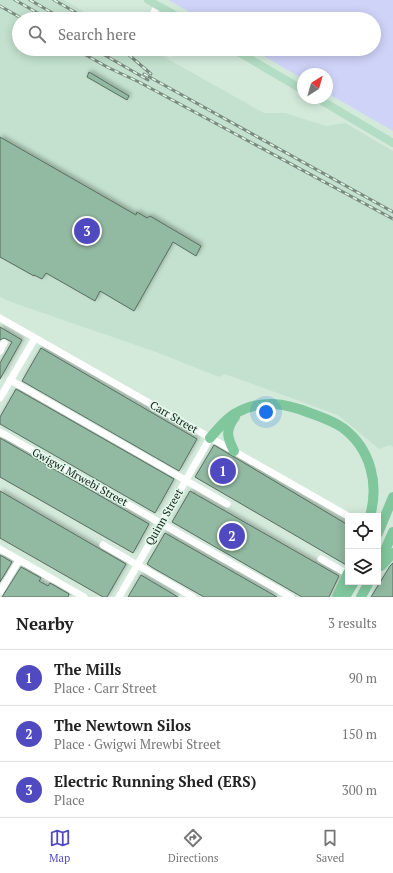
<!DOCTYPE html>
<html lang="en">
<head>
<meta charset="utf-8">
<style>
  :root { --surface:#fff; --page:#f2f2f2; --text:#222; --muted:#767676; --line:#e0e0e0; --accent:#504ac1 }
  body { margin:0; font-family:"PT Serif",serif; background:var(--page); color:var(--text) }
  .controls { position:absolute; right:12px; bottom:12px; display:grid; overflow:hidden; border-radius:0px; box-shadow:0 2px 10px #0003 }
  .controls button { width:36px; height:36px; display:grid; place-items:center; padding:0; border:0; border-bottom:1px solid var(--line); background:var(--surface); color:var(--text); font:20px sans-serif }
  .compass { position:absolute; left:297px; top:68px; width:36px; height:36px; border-radius:50%; background:var(--surface); box-shadow:0 2px 10px #0003; rotate:37deg }
  .you { position:absolute; left:266px; top:412px; width:14px; height:14px; margin:-10px; border:3px solid #fff; border-radius:50%; background:#1a73e8; box-shadow:0 0 0 6px #1a73e833 }
  .badge { display:grid; place-items:center; width:26px; height:26px; border-radius:50%; background:var(--accent); color:#fff; font-size:13px; font-weight:700 }
  .pin { position:absolute; translate:-50% -50%; border:2px solid #fff; box-shadow:0 1px 4px #0006 }
  .list { margin:0; padding:0; list-style:none }
  h2 { display:flex; justify-content:space-between; align-items:center; height:52px; margin:0; padding:0 16px; font-size:17px }
  h2 small { font-size:13px; font-weight:400; color:var(--muted) }
  .list li { display:grid; grid-template-columns:26px 1fr auto; gap:12px; align-items:center; box-sizing:border-box; height:56px; padding:0 16px; border-top:1px solid var(--line) }
  .list b { display:block; font-size:15px; white-space:nowrap }
  .list p { margin:0; font-size:13px; white-space:nowrap; color:var(--muted) }
  .list em { font-size:13px; font-style:normal; color:var(--muted) }
  .icon { flex:none; width:22px; height:22px; fill:none; stroke:currentColor; stroke-width:2; stroke-linecap:round; stroke-linejoin:round }
  .map { position:relative; flex:none; width:393px; height:597px; overflow:hidden }
  .search { position:absolute; background:var(--surface); box-shadow:0 2px 10px #0003; left:12px; right:12px; top:12px; height:44px; display:flex; align-items:center; gap:10px; box-sizing:border-box; padding:0 14px; border-radius:22px; color:var(--muted); font-size:15px }
  .sheet { height:220px; background:var(--surface) }
  nav { display:flex; justify-content:space-around; align-items:center; box-sizing:border-box; height:56px; border-top:1px solid var(--line); background:var(--surface); font-size:11px; color:var(--muted) }
  nav a { display:grid; justify-items:center; gap:2px }
  nav .on { color:var(--accent) }
  .map>svg:first-child { display:block }
</style>
</head>
<body>
<div class="map">
<svg width="393" height="597" viewBox="0 0 393 597">
  <defs>
    <filter id="shadow"><feDropShadow dx="2" dy="-2" stdDeviation="2" flood-color="#0004"/></filter>
  </defs>
  <rect width="100%" height="100%" fill="#d3eadb"/>
  <path fill="#c3e1ce" d="M0,0H64L97,19H19V49H150L264,113H285L326,126L345,123L393,151V447L390,445L379,449L338,415L225,374L219,377L156,352L11,302L0,297Z"/>
  <path fill="#cfd3f8" d="M169,0H393V131L327,93V74H303V79L252,49H374V19H201Z"/>
  <g fill="#92b9a1" stroke="#586d60" filter="url(#shadow)">
    <path d="M89,72L129,96L127,100L87,77Z"/>
    <path d="M0,137L136,215L137,212L147,218L150,216L201,246L196,256L173,242L134,311L100,291L95,301L46,273L42,279L34,275V276L0,257Z"/>
    <path d="M0,327L22,340L0,379V363L12,342L4,338L0,340Z"/>
    <path d="M41,348L197,439L179,471L22,381Z"/>
    <path d="M16,389L174,479L155,513L0,424V417Z"/>
    <path d="M0,438L149,524L133,553L0,477Z"/>
    <path d="M214,445L348,525V566L195,477Z"/>
    <path d="M0,491L126,564L107,597H103L0,538Z"/>
    <path d="M190,491L339,576L329,597H302L172,522Z"/>
    <path d="M165,533L277,597H204L153,568L147,564Z"/>
    <path d="M0,555L12,562L0,582Z"/>
    <path d="M393,563V597H371L390,566Z"/>
    <path d="M21,567L41,578L39,581L48,586L50,583L69,594L68,597H2Z"/>
    <path d="M141,575L178,597H128Z"/>
  </g>
  <g fill="none" stroke-linecap="round" stroke-linejoin="round">
    <g stroke="#fff" stroke-width="7">
      <path d="M150,19L158,5"/>
      <path d="M159,49L170,53L192,49"/>
      <path d="M0,318L348,516"/>
      <path d="M0,351L4,343"/>
      <path d="M10,380L227,504"/>
      <path d="M0,398L35,338"/>
      <path d="M0,432L291,597"/>
      <path d="M103,545L193,597"/>
      <path d="M0,549L84,597"/>
      <path d="M321,559L346,573"/>
      <path d="M0,592L19,560"/>
      <path d="M119,597L210,438"/>
    </g>
    <g stroke="#b3ddc4" stroke-width="8">
      <path d="M148,0L182,19"/>
      <path d="M233,49L303,90"/>
      <path d="M317,98L393,143"/>
    </g>
    <g stroke="#80c79d" stroke-width="10">
      <path d="M210,438C218,429 226,418 236,413C261,399 285,403 310,413C321,417 333,421 343,428C371,449 379,484 370,516"/>
      <path d="M234,451C227,437 225,430 235,417"/>
      <path d="M378,533L393,497"/>
      <path d="M378,566L393,532"/>
      <path d="M381,566L393,553"/>
      <path d="M337,597L348,573"/>
      <path d="M345,597L354,582"/>
      <path d="M361,597L369,582"/>
    </g>
    <defs>
      <g id="rail">
        <path d="M15,0L48,19"/>
        <path d="M30,0L63,19"/>
        <path d="M54,0L87,19"/>
        <path d="M0,6L23,19"/>
        <path d="M75,49L109,68L139,82L393,219"/>
        <path d="M94,49L148,80"/>
        <path d="M122,49L151,74"/>
        <path d="M144,74L393,212"/>
      </g>
    </defs>
    <use href="#rail" stroke="#7b8b81" stroke-width="3"/>
    <use href="#rail" stroke="#e0f8e9" stroke-width="1.5" stroke-dasharray="4.5" stroke-linecap="butt"/>
  </g>
  <g text-anchor="middle" stroke-width="3" stroke-linejoin="round" paint-order="stroke">
    <g font-size="11" fill="#19211c" stroke="#e0f8e9">
      <text transform="translate(174 417) rotate(30)" y="4">Carr Street</text>
      <text transform="translate(80 477) rotate(29)" y="4">Gwigwi Mrwebi Street</text>
      <text transform="translate(164 517) rotate(-60)" y="4">Quinn Street</text>
    </g>
  </g>
</svg>
<div class="controls">
<button><svg class="icon" aria-label="locate" viewBox="0 0 24 24"><circle cx="12" cy="12" r="6"/><path d="M12 2v4M12 18v4M2 12h4M18 12h4"/></svg></button>
<button><svg class="icon" aria-label="layers" viewBox="0 0 24 24"><path d="M12 4l9 5-9 5-9-5zM3 14l9 5 9-5"/></svg></button>
</div>
<svg class="compass" viewBox="-18 -18 36 36"><path d="M0-13l5 13h-10z" fill="#e53935"/><path d="M0 13l5-13h-10z" fill="#767676"/></svg>
<div class="you"></div>
<div class="pin badge" style="left:223px;top:471px">1</div>
<div class="pin badge" style="left:232px;top:536px">2</div>
<div class="pin badge" style="left:87px;top:231px">3</div>
<div class="search"><svg class="icon" aria-label="search" viewBox="0 0 24 24"><circle cx="10" cy="10" r="6"/><path d="M15 15l6 6"/></svg>Search here</div>
</div>
<section class="sheet">
<h2>Nearby<small>3 results</small></h2>
<ul class="list">
<li><span class="badge">1</span><div><b>The Mills</b><p>Place · Carr Street</p></div><em>90 m</em></li>
<li><span class="badge">2</span><div><b>The Newtown Silos</b><p>Place · Gwigwi Mrewbi Street</p></div><em>150 m</em></li>
<li><span class="badge">3</span><div><b>Electric Running Shed (ERS)</b><p>Place</p></div><em>300 m</em></li>
</ul>
</section>
<nav>
<a class="on"><svg class="icon" aria-label="map" viewBox="0 0 24 24"><path d="M3 6l6-2 6 2 6-2v14l-6 2-6-2-6 2zM9 4v14M15 6v14"/></svg>Map</a>
<a><svg class="icon" aria-label="directions" viewBox="0 0 24 24"><path d="M12 3l9 9-9 9-9-9zM9 14v-3h6M13 9l2 2-2 2"/></svg>Directions</a>
<a><svg class="icon" aria-label="saved" viewBox="0 0 24 24"><path d="M7 4h10v16l-5-4-5 4z"/></svg>Saved</a>
</nav>
</body>
</html>
